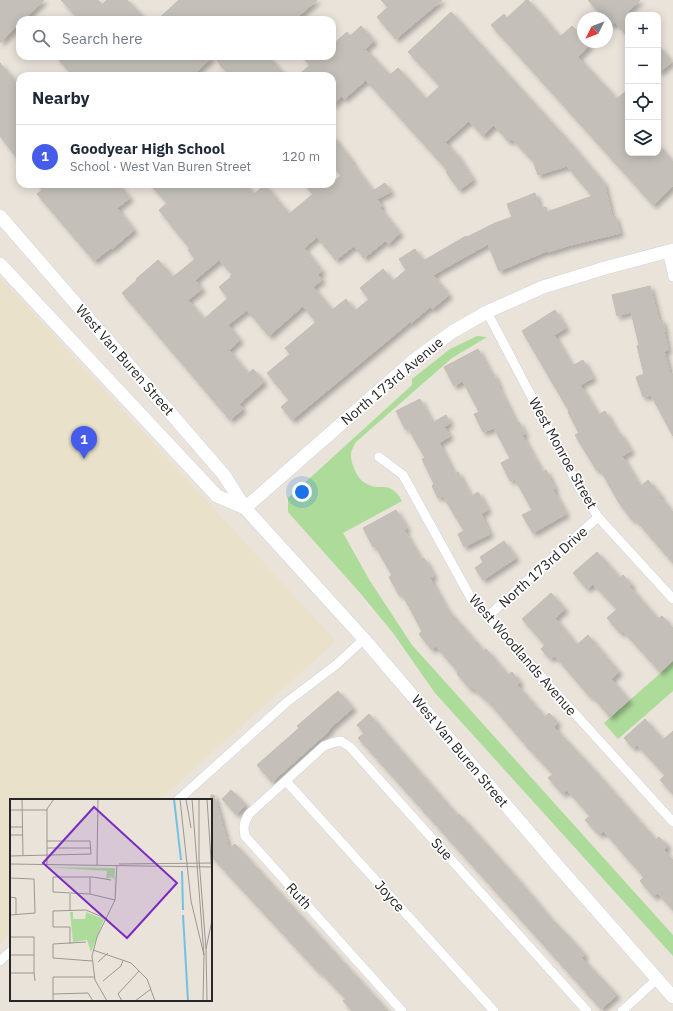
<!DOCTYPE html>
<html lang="en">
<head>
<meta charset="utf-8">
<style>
  :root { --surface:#fff; --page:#f6f6f7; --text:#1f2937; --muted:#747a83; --line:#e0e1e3; --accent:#455bea }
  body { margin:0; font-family:"IBM Plex Sans",sans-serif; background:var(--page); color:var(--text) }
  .controls { position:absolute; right:12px; top:12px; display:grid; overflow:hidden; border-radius:8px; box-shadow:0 2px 10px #0003 }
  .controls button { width:36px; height:36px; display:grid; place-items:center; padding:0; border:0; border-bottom:1px solid var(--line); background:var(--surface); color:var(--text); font:20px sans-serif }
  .compass { position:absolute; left:577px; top:12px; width:36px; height:36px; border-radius:50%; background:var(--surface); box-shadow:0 2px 10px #0003; rotate:228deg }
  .you { position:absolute; left:302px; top:492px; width:14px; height:14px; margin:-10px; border:3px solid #fff; border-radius:50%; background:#1a73e8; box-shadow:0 0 0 6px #1a73e833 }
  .badge { display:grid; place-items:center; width:26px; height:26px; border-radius:50%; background:var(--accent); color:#fff; font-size:13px; font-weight:700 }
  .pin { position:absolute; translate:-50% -33px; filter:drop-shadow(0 1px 2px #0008) }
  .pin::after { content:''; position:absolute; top:21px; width:14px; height:12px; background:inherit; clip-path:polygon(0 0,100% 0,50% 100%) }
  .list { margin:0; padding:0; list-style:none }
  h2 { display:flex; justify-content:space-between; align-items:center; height:52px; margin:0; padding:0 16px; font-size:17px }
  h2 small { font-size:13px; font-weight:400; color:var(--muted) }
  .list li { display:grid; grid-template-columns:26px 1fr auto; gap:12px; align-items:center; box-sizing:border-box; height:64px; padding:0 16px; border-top:1px solid var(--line) }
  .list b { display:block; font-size:15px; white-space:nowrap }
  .list p { margin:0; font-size:13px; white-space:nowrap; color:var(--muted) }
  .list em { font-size:13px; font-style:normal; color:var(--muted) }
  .icon { flex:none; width:22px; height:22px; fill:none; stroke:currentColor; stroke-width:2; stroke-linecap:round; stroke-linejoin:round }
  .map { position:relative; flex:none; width:673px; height:1011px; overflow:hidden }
  .search { position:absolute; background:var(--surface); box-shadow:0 2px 10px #0003; left:16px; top:16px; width:320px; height:44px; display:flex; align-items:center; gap:10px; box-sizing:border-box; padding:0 14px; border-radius:12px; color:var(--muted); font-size:15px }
  .panel { position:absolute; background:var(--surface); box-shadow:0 2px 10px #0003; left:16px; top:72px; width:320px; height:116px; border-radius:12px }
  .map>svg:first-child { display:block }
</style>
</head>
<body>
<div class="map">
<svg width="673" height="1011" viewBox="0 0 673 1011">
  <defs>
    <filter id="shadow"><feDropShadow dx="3.5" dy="3.5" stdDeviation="2" flood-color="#0004"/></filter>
  </defs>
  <rect width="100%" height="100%" fill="#e9e3da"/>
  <path fill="#e9e1ca" d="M0,277L336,641L159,800H11V933L0,943Z"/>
  <g fill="#addb9a">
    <path d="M477,336L487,337L452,358L356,442C354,445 352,449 351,453C350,462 357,479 365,483C381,493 389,478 402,501L343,533L370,581L412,645L673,935V956L435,693L393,633L361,594L288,512V498L412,385V379L450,349Z"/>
    <path d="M673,662V691L618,739L604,723Z"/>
  </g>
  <g fill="#c4c0b9" stroke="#c3bfb4" fill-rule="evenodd" filter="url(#shadow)">
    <path d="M0,0H44L23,20H20V23L0,43Z"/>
    <path d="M61,0H98L102,5L107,0H127L146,20H80Z"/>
    <path d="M179,0H317L294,20H157Z"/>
    <path d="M381,0H442L396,39L377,17L388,7Z"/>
    <path d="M526,0H528L539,12L560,37L572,26L583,37V42H587L590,45L578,57L617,99L628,89V153H658V144L673,162V186L653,205L491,25L504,14L507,18Z"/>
    <path d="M588,0H640L628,11V37L615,22L611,26L607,21V18H604Z"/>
    <path d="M451,12L571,144L604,183L612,217L615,216L620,233L567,246L548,252L547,251L499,271L488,244L433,275L449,295L432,309L430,307L411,323L410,322L292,420L281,407L289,400L267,373L290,354L285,348L316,322L303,306L269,336L247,310L228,325L240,340L229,350L248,374L253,369L264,382L239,404L243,409L230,420L122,293L137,280L136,279L158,260L173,277L195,259L188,250L190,249L159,210L167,203L150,184H245L254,194L265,185L289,214L313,194L304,184H325L327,186L332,184V182L341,176L332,164V135L353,162L352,163L373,191L385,183L391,192L377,199L382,206L380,208L400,233L388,244L385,241L364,258L354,246L336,260L317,237L304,248L322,271L318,275L322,280L313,287L332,310L346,299L355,311L369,299L360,288L383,269L393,281L406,270L399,259L415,249L423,261L466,236L467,237L495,223L512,217L507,204L535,193L540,208L546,207L547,212L592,196L567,166L538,175L533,161L512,139L509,142L494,125L483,136L469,121L445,142L458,156L473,180L459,190L446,172L448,171L366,80L344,99L342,96L332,106V76H297L310,65L302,56H332V45L347,32L350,36L361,26L374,41L365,49L390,75L398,68L426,99L440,86L408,52ZM219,260L233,275L230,276L231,277L219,287L228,298L204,319L188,300L202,289L195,280Z"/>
    <path d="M658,45L672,62L658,73Z"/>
    <path d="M56,56H213L192,76H73Z"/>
    <path d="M222,56H268L285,76H230L217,61Z"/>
    <path d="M0,63L20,87V162L0,136Z"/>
    <path d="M37,184H118L130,198L117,208L134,230L112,249L111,248L94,261L37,194L42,190Z"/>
    <path d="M650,286L659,321L662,320L665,332H664L668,350L664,351L670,374L673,373V436L651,395L643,397L636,377L644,374L637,346L639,345L631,312L617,316L612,295Z"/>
    <path d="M555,310L566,328L554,335L572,366L583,360L593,378L580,385L598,415L605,411L618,434L620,433L631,451L622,456L640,487L648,480L661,496L660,497L673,512V563L634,518L632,520L619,503L600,469L597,471L575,435L579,433L568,412L569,411L522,331Z"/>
    <path d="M478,349L491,374L493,373L499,386H498L516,423L519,422L525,434L522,435L542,472L546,470L555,489L553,490L566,514L533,533L522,515L532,510L515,479L510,481L501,463L510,458L494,428L483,432L474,414L479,412L463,381L454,386L444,367Z"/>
    <path d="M420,399L432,423L446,415L450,423L444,427L450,436L439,443L454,474L458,472L471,497L478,492L488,510L481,514L490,534L464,547L458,534L464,531L443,496L438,498L432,486L434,484L422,459L425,458L408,428L405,429L396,411Z"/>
    <path d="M396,510L407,528L404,530L421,560L424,558L434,576L430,578L446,608L484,651L486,649L508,675L512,672L520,682L517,685L545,717L549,713L558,723L554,727L596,772L656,840L659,837L668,846L664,850L673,860V910L658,893L654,897L640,881L644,877L626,857L604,831L600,835L585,820L590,816L567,790L563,794L548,778L553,774L529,749L493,707L473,688L471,690L457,674L458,672L436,646L432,650L419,634L422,631L402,594L399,595L389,577L392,575L375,546L373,547L363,528Z"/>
    <path d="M504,541L516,558L483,580L475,568L483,562L480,557Z"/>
    <path d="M597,552L620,578L623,575L632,585L630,587L658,619L662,616L673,628V660L660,672L623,631L620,633L607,618L617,609L593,584L587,589L573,573Z"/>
    <path d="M551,593L565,609L555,618L577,645L588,635L619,672L611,679L629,700L610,717L592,696L590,697L555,656L550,659L541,649L545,645L522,619Z"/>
    <path d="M338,691L353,708L329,729L330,730L272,782L257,765L299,728L297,726Z"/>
    <path d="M369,714L458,816L459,814L515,876L553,921L571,939L585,955L582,958L617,995L601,1009L358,738L364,733L357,725Z"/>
    <path d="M645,719L663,740L673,731V794L660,780L665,775L637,745L633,748L624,738Z"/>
    <path d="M231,790L246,805L236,814L222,799Z"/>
    <path d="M211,795H214L229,849L235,844L388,1011H352L343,1001L346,999L320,972L319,973L211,856Z"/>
  </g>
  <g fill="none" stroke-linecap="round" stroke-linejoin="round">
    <defs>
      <g id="street">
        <path d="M667,251L673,277"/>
        <path d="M487,312L579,487L598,517L673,599"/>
        <path d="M379,457L403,475L472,600L673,822"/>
        <path d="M487,617L598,517"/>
        <path d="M286,781L494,1011"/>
        <path d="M178,800L287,702L337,664L364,639"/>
        <path d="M0,961L11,951"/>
        <path d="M402,1011L245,836C243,827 244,822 249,814L324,746L332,743L341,741L350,747L587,1011"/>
        <path d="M622,1011L657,979"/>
      </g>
      <g id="secondary">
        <path d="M0,216L224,475L245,508L364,639L557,865L673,997"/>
        <path d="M0,264L217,496L245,508"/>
        <path d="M245,508L413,361L452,332L487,312L543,287L605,268L673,250"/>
      </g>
    </defs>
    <use href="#street" stroke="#cfd1df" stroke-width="10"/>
    <use href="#secondary" stroke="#cfd1df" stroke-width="14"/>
    <use href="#street" stroke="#fff" stroke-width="9"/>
    <use href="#secondary" stroke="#fff" stroke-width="13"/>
  </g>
  <g text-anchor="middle" stroke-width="3.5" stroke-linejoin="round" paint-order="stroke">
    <g font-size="14" fill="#272727" stroke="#fff">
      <text transform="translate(125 360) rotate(49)" y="5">West Van Buren Street</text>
      <text transform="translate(392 381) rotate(-40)" y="5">North 173rd Avenue</text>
      <text transform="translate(563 453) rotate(61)" y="5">West Monroe Street</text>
      <text transform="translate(543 567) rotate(-42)" y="5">North 173rd Drive</text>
      <text transform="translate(523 655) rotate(49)" y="5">West Woodlands Avenue</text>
      <text transform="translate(460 751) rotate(50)" y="5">West Van Buren Street</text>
      <text transform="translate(442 849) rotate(48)" y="5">Sue</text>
      <text transform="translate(299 896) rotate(48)" y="5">Ruth</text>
      <text transform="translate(390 896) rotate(48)" y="5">Joyce</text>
    </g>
  </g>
  <g transform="translate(10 799)">
    <rect width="202" height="202" fill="#e9e3da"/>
    <path d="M34,68L104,69L105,70L104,98V80L102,78L96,80L97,72ZM60,113H63V120H75L76,113L94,120L81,153L77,141L63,143Z" fill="#addb9a"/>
    <path fill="none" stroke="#74c0e3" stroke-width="2" d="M164,0L171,61M172,72L173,111M173,116L178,202"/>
    <path fill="none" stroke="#9b9892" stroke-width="1" d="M12,0L13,57M170,0L181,102L194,156L193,202M176,0L181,29M182,0L194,156M189,0V60L196,150M197,0L202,76M0,11H37M0,28H13M0,36H13M37,49H81M0,57L81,55L80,42H37M0,65L202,68M37,65V10L44,0M109,65L202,64M87,66L88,0M80,78V95M0,79L24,80L25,114L0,116M101,81L83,78H43V93L80,95L105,101M0,98L6,99V116M60,111V95M0,138H24V156M76,143L43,145V159L82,162M60,145V128H43V112L76,111L97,120M83,151L121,164L137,180L145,202M0,156H24V174M88,163L98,154M0,174H24L25,182M93,182L111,167L113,161M43,195L78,194L83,202M43,202V178H84M97,202L85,181L82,157L87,138L105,101L107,66M112,202L108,195L129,172M125,202L141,190M197,202L196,150L202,121"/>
    <path fill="#7b2cbf" fill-opacity="0.15" stroke="#7b2cbf" stroke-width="2" d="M84,8L167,84L117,139L33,64Z"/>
    <rect width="202" height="202" fill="none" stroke="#272727" stroke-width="2"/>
  </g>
</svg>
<div class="controls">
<button>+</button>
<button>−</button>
<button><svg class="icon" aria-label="locate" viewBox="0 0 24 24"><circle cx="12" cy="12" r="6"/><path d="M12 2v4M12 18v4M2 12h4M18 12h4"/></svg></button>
<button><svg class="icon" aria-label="layers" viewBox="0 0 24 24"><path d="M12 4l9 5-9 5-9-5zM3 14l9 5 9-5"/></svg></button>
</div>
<svg class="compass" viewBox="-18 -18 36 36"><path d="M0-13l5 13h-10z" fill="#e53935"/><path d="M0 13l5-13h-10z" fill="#747a83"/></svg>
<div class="you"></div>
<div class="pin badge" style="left:84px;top:459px">1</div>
<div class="search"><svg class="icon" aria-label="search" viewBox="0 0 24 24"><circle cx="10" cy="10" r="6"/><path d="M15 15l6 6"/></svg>Search here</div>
<section class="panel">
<h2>Nearby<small></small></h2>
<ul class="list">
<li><span class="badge">1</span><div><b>Goodyear High School</b><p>School · West Van Buren Street</p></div><em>120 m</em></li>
</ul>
</section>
</div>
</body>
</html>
